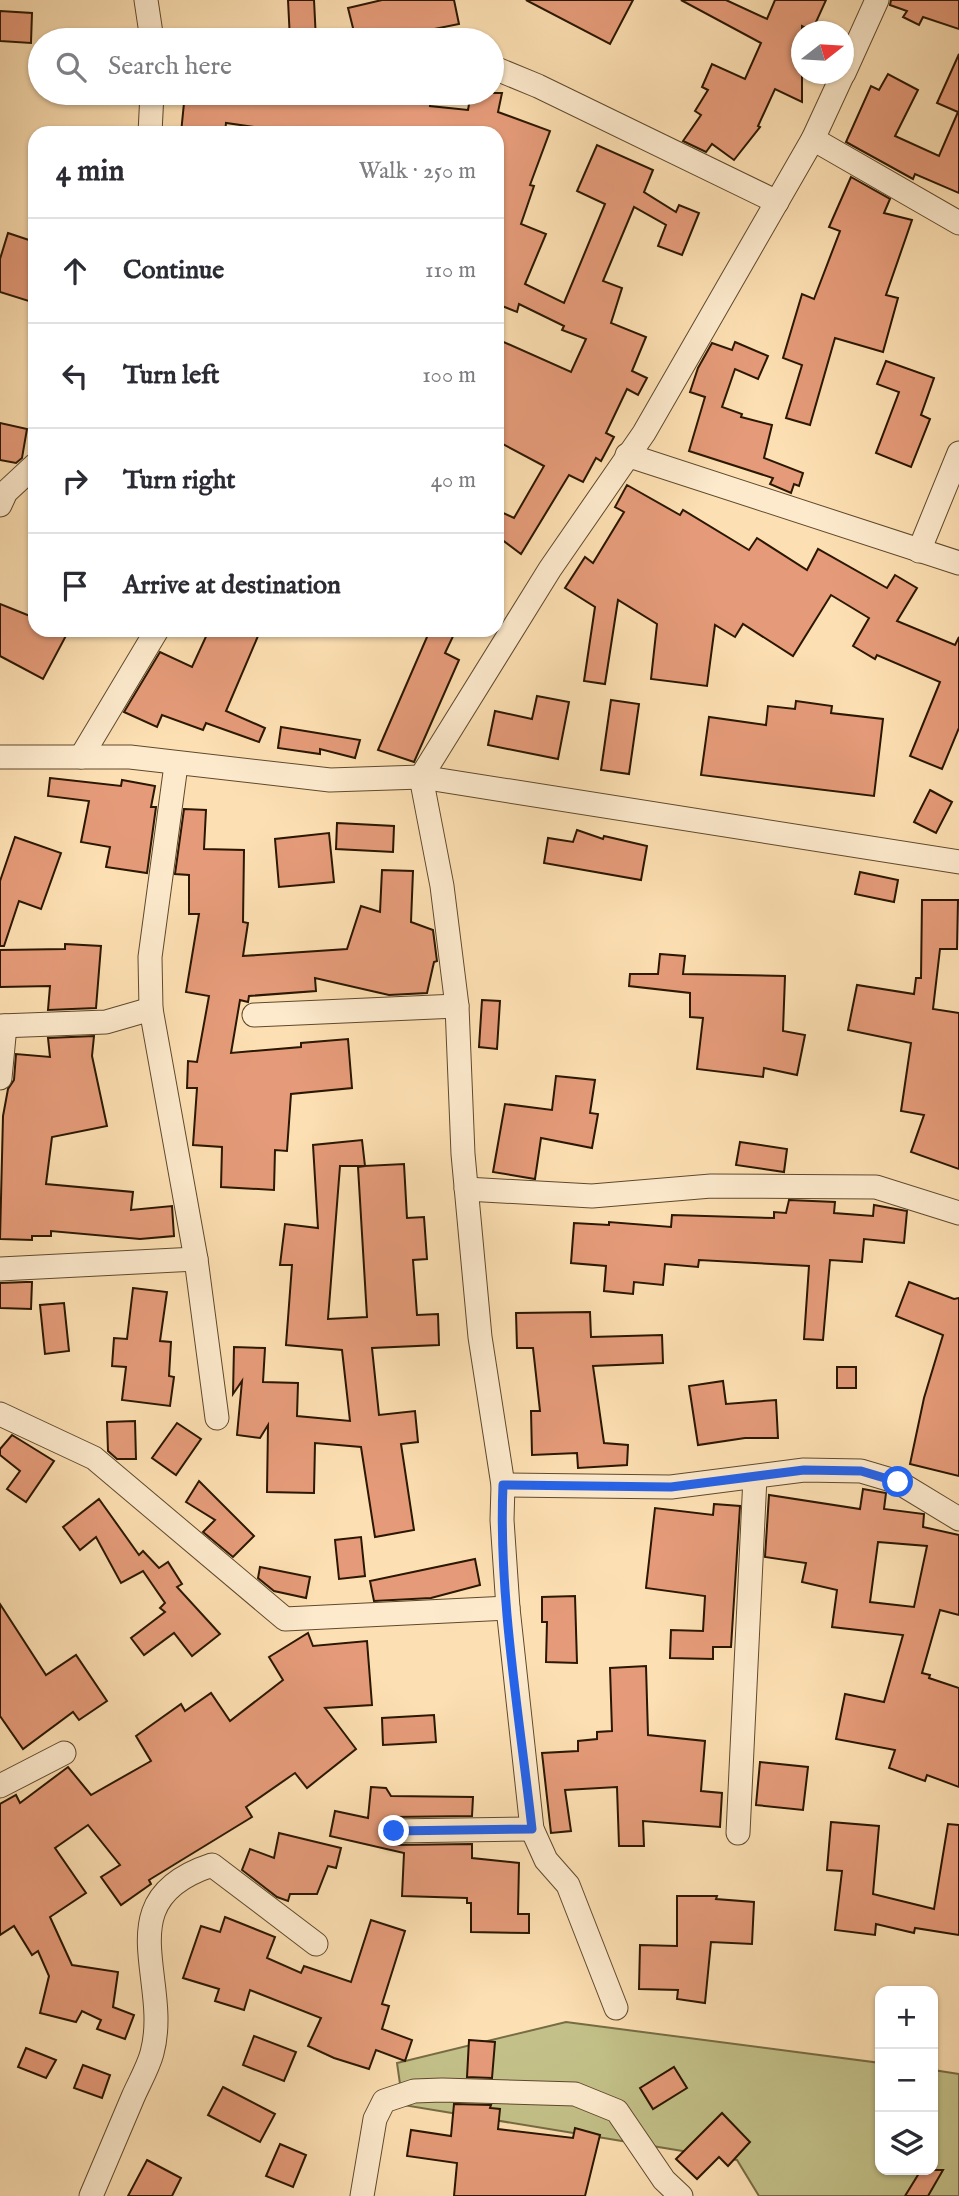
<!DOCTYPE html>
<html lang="en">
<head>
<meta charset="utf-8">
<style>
  :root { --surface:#fff; --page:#f7f7f7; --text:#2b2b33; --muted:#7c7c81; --line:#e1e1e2 }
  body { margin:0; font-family:"IM FELL English",serif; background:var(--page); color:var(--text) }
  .controls { position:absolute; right:21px; bottom:21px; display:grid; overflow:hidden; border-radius:14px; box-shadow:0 2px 5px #0004 }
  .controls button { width:63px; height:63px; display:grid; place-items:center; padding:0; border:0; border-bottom:2px solid var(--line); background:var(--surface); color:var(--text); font:35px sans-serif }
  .compass { position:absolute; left:791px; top:21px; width:63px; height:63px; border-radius:50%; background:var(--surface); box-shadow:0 2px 5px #0004; rotate:73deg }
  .stop { position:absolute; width:21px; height:21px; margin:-16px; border:5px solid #2563eb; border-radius:50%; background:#fff }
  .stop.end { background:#2563eb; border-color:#fff; box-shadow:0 2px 7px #0008 }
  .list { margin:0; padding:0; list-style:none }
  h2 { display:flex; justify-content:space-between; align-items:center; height:91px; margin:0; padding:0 28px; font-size:30px }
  h2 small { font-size:23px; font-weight:400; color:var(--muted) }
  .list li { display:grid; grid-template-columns:46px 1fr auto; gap:21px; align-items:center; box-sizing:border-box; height:105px; padding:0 28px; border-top:2px solid var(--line) }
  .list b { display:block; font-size:26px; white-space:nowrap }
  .list em { font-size:23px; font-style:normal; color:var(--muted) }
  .icon { flex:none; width:38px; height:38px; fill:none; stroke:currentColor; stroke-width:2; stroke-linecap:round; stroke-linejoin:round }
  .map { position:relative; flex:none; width:959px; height:2196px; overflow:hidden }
  .search { position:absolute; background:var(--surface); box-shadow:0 2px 5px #0004; left:28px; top:28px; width:476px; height:77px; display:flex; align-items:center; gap:18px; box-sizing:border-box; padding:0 24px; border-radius:38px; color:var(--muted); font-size:26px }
  .panel { position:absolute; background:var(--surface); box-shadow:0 2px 5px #0004; left:28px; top:126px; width:476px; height:511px; border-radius:21px }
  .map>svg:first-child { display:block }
</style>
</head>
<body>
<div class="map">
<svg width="959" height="2196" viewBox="0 0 959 2196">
  <rect width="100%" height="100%" fill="#fcdfb2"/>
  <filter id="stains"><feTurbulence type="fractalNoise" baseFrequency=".00286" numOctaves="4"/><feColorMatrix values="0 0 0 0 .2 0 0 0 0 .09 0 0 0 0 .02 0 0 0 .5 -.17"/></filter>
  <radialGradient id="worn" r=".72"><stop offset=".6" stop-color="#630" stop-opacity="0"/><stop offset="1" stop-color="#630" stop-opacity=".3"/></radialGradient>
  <path fill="#c3c189" stroke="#776c44" stroke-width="2" d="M566,2022L880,2063V2170H933V2070L959,2074V2196H759L737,2160L403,2105L397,2063Z"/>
  <g fill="#e59b79" stroke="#2b1700" stroke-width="2" fill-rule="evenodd">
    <path d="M288,0H314L316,40H290Z"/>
    <path d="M382,0H454L459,24L434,29L436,40H412L411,35L388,40H356L348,8Z"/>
    <path d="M526,0H633L610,44Z"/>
    <path d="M681,0H726L767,19L775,0H826L812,31L802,26V102L775,89L758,126L760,127L734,160L712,144L706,152L683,141L701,115L695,111L708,90L702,87L712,64L745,79L761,43Z"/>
    <path d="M891,0H959V29L923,17L919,25L903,17L907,11L890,5Z"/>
    <path d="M0,11L32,13L31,43L0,41Z"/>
    <path d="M959,54V193L915,174L913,179L846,142L871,86L879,90L888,74L918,90L895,136L939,156L958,112L937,103Z"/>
    <path d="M185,93H300V95L375,98V93H431L430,106L468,110L471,93H502L498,112L550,131L530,185L534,186L521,224L546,234L525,284L564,303L605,204L577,191L597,145L653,170L644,192L676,212L679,205L699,213L682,255L658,246L666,225L634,207L603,281L622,288L611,323L646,337L632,371L647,378L638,395L627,389L606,433L614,437L601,461L596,458L583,482L569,475L521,554L497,536V510L514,518L544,466L497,441V339L571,372L586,339L562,330L564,326L519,304L517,312L497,304V133H295L226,123L225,133H181Z"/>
    <path d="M851,177L890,199L884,213L912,220L886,295L898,298L883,352L835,338L810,425L786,418L802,365L783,358L802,294L814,299L840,231L829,227Z"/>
    <path d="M8,233L35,242V303L0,292V259Z"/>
    <path d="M735,342L768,356L758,379L735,369L722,407L742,414L741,417L772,425L764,458L803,473L799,486L794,484L791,493L770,484L773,478L689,451L705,397L690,392L698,368L712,343L732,350Z"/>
    <path d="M886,361L934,378L921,415L930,419L911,467L876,453L899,392L877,384Z"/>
    <path d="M0,423L27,429L22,458L16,463L0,460Z"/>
    <path d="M627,485L680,515L683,510L749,550L757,538L807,570L818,549L887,588L895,575L917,588L897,621L955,645L959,637V728L942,769L910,756L940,682L877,655L875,659L853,646L869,618L831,595L793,656L743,624L735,637L715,625L707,686L651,679L657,624L618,600L605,684L584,681L595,607L565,588L585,557L593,563L624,512L615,507Z"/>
    <path d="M0,604L35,618V630H69L43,679L0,656Z"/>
    <path d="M209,630H245L258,636L226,711L265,728L259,742L206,723L203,730L162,715L157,727L124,712L160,652L192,667Z"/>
    <path d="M430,630H456L445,653L459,660L414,762L378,750Z"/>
    <path d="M537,696L569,702L558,759L488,745L495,711L532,719Z"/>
    <path d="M611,700L639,704L629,774L601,770Z"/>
    <path d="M796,701L832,706L831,713L883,719L874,796L701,775L709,717L766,725L768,706L795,709Z"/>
    <path d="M281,727L360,740L355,758L320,749V754L278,748Z"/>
    <path d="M50,778L121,786L122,780L155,786L151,807H156L147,873L106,867L110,847L81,842L89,801L48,796Z"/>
    <path d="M930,790L952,802L936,833L914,822Z"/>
    <path d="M184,809L206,810L204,849L244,850L243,922L248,923L243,956L347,949L361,906L380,912L382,870L413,871L411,922L433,930L437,961L434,962L427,993L389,995L315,978L316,991L249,996L248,1002L240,1000L231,1053L301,1047V1043L348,1039L352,1088L291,1094L287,1151L275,1150L274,1190L221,1187L222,1147L193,1145L197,1088H187L188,1061L197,1062L209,996L186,992L199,914H189V875L175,874Z"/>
    <path d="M337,823L394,826L393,852L336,849Z"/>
    <path d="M577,830L603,839L604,836L647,846L641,880L544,863L548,838L573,842Z"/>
    <path d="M329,833L334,882L279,887L275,839Z"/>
    <path d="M15,837L61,853L41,909L19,901L4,946H0V881Z"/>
    <path d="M860,872L898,880L894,902L855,894Z"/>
    <path d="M922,900H958L957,949H940L933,1009L959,1013V1169L911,1152L924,1115L901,1111L911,1043L848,1030L857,985L914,994L916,978H921Z"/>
    <path d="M65,944L101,946L96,1008L48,1010L50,986L0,987V950L65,949Z"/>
    <path d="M660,954L685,956L683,974L785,976L783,1031L805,1035L797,1075L764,1068L763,1077L697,1069L703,1018L690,1017V993L629,986L630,974H658Z"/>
    <path d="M482,1000L500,1001L497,1049L479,1047Z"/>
    <path d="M94,1036L92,1056L107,1126L52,1137L46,1184L133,1192L131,1210L172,1206L174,1236L140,1239L51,1231V1236H32V1240L0,1239L3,1116L8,1089L14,1080L16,1054L50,1057L48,1038Z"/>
    <path d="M556,1076L595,1080L590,1113L598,1114L592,1148L541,1138L535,1179L493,1172L505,1104L552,1110Z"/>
    <path d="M362,1140L365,1166L404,1164L407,1218L424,1217L427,1259L413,1260L417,1315L438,1314L439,1345L372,1348L379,1415L415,1411L418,1442L401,1444L414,1530L375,1537L361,1447L315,1443L314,1493L267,1492L268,1425L260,1438L237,1435L242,1381L233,1394L234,1347L265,1348L263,1382L298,1383L297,1416L350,1421L342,1350L286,1345L292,1265H280L285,1224L318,1228L313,1145ZM340,1166H365L358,1167L367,1317L328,1319Z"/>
    <path d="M740,1142L787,1149L784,1172L736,1165Z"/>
    <path d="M789,1200L835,1202L834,1213L873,1216L874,1205L907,1211L904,1243L864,1239L862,1262L830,1260L823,1340L804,1339L809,1266L699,1260L698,1267L665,1264L663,1285L634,1282L633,1294L604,1291L606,1266L571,1263L574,1223L609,1225V1222L671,1227L672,1215L774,1218V1212L786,1213Z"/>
    <path d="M26,1282H32L31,1309L0,1308V1283Z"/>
    <path d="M909,1282L954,1299L959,1298V1476L910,1464L924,1398L943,1335L896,1316Z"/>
    <path d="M133,1288L167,1292L160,1341L171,1342L169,1376L174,1377L170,1406L122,1400L126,1367L112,1366L114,1338L127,1339Z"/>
    <path d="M64,1303L69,1351L45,1354L40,1305Z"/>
    <path d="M590,1312L591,1337L662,1335L663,1363L593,1366L604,1443L628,1445L627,1465L578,1468L577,1453L532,1455L531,1411H540L533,1348H517L516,1313Z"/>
    <rect x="837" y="1367" width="19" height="21"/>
    <path d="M723,1381L726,1404L776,1400L778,1438H745L698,1445L689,1386Z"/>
    <path d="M135,1421L136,1459H117L108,1451L107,1422Z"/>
    <path d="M177,1423L201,1439L176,1475L152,1458Z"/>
    <path d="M12,1435L54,1461L26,1502L7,1489L20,1471L0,1455V1449Z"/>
    <path d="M199,1481L254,1536L233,1557L203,1532L215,1520L186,1502Z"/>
    <path d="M863,1489L886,1493L884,1509L924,1514L923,1527L959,1535V1615L940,1610L922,1673L930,1675L929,1678L959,1688V1787L927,1775L925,1781L889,1768L895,1750L836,1739L845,1694L884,1702L903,1635L832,1627L837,1590L802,1582L806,1563L765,1557L769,1495L860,1509ZM878,1542L927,1546L914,1607L870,1602Z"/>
    <path d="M99,1499L139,1555L143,1551L159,1568L168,1562L182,1584L177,1587L220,1634L192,1656L174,1633L144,1655L131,1638L165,1612L160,1608L165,1603L143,1571L121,1583L96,1537L80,1550L63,1527Z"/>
    <path d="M714,1504L740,1506L731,1647H713V1659L670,1658L671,1630L703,1631L705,1596L646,1588L655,1508L713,1515Z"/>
    <path d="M361,1537L365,1576L339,1579L335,1540Z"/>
    <path d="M475,1559L480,1585L431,1598L374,1601L370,1581Z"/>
    <path d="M260,1567L310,1577L306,1598L274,1591L258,1578Z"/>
    <path d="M575,1596L577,1663L546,1662L547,1622H542V1597Z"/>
    <path d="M0,1604L46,1675L76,1655L107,1701L79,1720L73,1712L23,1749L0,1716Z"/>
    <path d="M308,1633L313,1646L367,1641L372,1705L325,1708L356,1749L307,1788L295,1773L246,1807L252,1817L149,1880L151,1884L121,1905L101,1877L120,1865L88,1825L55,1848L86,1893L50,1917L72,1965L118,1972L113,2007L134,2015L125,2039L97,2029L101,2020L82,2011L76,2022L40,2013L49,1976L38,1951L32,1955L14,1926L0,1935V1804L16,1795L20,1803L68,1767L91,1795L151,1761L136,1736L181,1704L185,1711L211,1693L230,1721L283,1680L269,1657Z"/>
    <path d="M646,1666L648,1735L705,1741L701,1791L722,1793L720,1827L643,1821L644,1846H619L617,1787L565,1790L571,1831L551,1833L542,1753L578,1751V1741L597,1739V1732L612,1731L610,1668Z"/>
    <path d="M434,1715L436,1742L383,1745L382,1718Z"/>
    <path d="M760,1762L808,1767L803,1810L756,1805Z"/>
    <path d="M371,1787L386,1788L391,1796L473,1797L472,1816L393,1817L382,1825V1838L394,1845L472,1844V1858L519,1863L518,1914H529V1933L471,1932V1903H467V1898L402,1896L404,1853L330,1836L335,1811L368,1818Z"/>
    <path d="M831,1822L879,1826L873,1894L934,1909L948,1824L959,1825V1935L915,1928L914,1933L876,1924L875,1935L835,1930L842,1871L827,1870Z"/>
    <path d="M279,1833L341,1848L336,1868L328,1866L317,1894H290L288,1901L277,1897L242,1870L250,1849L274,1858Z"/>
    <path d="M677,1896H717L716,1899L754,1902L752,1944L711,1942L705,2003L677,1999L678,1990L639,1989L640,1945L677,1946Z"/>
    <path d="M225,1917L275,1937L267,1958L301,1973L304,1966L351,1982L371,1920L405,1931L382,2004L389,2006L382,2029L412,2040L405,2061L376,2050L369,2069L334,2058L308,2046L321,2018L250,1990L244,2010L215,2001L219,1989L183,1978L201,1926L220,1932Z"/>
    <path d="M254,2036L296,2052L284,2081L243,2065Z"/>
    <path d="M469,2040L495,2042L492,2078L467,2077Z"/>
    <path d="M26,2048L56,2060L46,2078L18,2067Z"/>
    <path d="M83,2065L110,2075L102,2098L74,2088Z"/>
    <path d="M674,2067L687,2088L653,2109L640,2088Z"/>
    <path d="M223,2087L275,2114L260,2142L208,2115Z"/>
    <path d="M454,2104L491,2105L490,2108L500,2109L498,2129L573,2138L575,2128L600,2135L585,2196H454L457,2163L407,2156L411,2130L451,2136Z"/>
    <path d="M722,2113L750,2142L728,2166L719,2157L697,2179L676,2159Z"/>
    <path d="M280,2144L306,2155L293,2187L266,2176Z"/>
    <path d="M147,2160L181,2178L172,2196H128Z"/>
    <path d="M921,2170H943L928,2196H905Z"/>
  </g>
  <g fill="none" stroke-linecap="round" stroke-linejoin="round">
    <defs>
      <g id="minor">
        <path d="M146,0L152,40"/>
        <path d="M492,67L538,86L777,202"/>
        <path d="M844,73L877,0"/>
        <path d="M150,133L152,93"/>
        <path d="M813,139L959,223"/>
        <path d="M627,455L959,563"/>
        <path d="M0,505L6,492L35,465"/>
        <path d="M919,551L959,453"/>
        <path d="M0,757H130L330,780L421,777L959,862"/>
        <path d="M81,757L157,630"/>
        <path d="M176,765L150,957L151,1009L196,1259L217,1418"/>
        <path d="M254,1015L457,1006"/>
        <path d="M0,1026L106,1022L151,1009"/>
        <path d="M0,1078L5,1026"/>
        <path d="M466,1189L592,1196L711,1186L876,1187L959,1213"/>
        <path d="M0,1269L196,1259"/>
        <path d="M0,1414L94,1458L285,1619L508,1608"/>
        <path d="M503,1485L671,1487L804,1470L861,1471L898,1482L959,1519"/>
        <path d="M0,1786L64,1753"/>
        <path d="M394,1831L532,1829"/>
        <path d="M738,1833L755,1477"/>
        <path d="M616,2008L568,1885L546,1860L532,1829L508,1608L502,1520L503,1485L480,1337L463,1154L457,1006L442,886L421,777L550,569L644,433L813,139L843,74"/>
        <path d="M91,2196C105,2163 119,2130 133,2097C139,2083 148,2068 152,2053C172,1979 105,1900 212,1865L316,1944"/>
        <path d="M362,2196L375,2119L384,2101L414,2091L442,2090L575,2094L617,2111L664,2180L681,2196"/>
      </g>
    </defs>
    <use href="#minor" stroke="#5f492c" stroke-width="25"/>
    <use href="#minor" stroke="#fdeacd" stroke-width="23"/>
  </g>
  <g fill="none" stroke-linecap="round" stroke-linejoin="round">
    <path stroke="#2563eb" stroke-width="9" d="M394,1831L532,1829C520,1720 498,1594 503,1485L671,1487L804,1470L861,1471L898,1482"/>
  </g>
  <rect width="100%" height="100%" filter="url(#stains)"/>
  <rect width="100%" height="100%" fill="url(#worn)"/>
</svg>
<div class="controls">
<button>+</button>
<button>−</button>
<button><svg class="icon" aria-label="layers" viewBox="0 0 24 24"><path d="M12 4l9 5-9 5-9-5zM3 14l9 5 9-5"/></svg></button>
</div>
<svg class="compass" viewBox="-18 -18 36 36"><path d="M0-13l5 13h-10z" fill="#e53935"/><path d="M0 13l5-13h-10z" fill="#7c7c81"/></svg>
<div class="stop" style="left:898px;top:1482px"></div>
<div class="stop end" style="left:394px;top:1831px"></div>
<div class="search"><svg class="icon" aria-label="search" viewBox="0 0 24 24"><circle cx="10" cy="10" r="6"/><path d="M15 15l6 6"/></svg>Search here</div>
<section class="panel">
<h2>4 min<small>Walk · 250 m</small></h2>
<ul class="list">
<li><svg class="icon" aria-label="ahead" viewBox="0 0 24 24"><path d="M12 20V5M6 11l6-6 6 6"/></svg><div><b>Continue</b></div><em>110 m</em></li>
<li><svg class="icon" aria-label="left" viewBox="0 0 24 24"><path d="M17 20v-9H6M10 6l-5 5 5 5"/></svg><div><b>Turn left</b></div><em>100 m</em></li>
<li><svg class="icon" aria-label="right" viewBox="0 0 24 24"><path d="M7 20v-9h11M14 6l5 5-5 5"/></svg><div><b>Turn right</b></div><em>40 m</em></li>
<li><svg class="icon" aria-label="arrive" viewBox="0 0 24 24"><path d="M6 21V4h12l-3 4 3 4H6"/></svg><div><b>Arrive at destination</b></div></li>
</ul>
</section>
</div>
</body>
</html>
